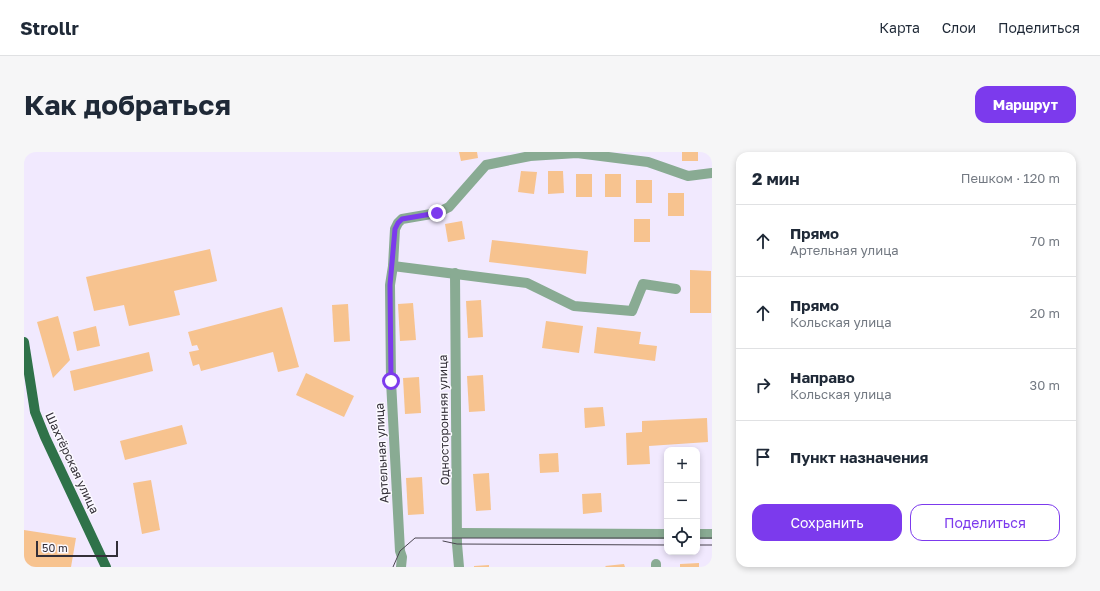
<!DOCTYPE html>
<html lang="ru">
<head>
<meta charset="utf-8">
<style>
  :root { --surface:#fff; --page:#f6f6f7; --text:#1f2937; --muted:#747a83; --line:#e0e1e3; --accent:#7c3aed }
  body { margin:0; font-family:"Golos Text",sans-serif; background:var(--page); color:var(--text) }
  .controls { position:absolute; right:12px; bottom:12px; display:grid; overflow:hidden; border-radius:8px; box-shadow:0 2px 6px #0003 }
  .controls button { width:36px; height:36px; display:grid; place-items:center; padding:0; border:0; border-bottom:1px solid var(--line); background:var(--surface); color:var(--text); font:20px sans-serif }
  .scale { position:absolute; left:12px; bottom:10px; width:82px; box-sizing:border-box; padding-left:4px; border:2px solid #332f38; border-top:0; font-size:11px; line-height:14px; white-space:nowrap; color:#332f38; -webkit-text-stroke:3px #fbf9ff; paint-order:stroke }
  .stop { position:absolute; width:12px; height:12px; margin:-9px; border:3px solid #7c3aed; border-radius:50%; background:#fff }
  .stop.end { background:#7c3aed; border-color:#fff; box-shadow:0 1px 4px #0008 }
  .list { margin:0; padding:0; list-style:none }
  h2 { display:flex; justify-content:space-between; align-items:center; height:52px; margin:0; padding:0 16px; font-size:17px }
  h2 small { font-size:13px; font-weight:400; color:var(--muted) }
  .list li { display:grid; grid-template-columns:26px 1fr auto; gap:12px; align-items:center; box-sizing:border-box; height:72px; padding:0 16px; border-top:1px solid var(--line) }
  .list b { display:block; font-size:15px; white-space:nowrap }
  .list p { margin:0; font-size:13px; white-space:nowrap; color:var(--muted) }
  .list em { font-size:13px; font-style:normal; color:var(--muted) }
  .actions { display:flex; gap:8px; padding:12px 16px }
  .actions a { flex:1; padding:9px 0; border:1px solid var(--accent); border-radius:12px; text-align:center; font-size:14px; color:var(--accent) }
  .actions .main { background:var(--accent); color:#fff }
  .icon { flex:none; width:22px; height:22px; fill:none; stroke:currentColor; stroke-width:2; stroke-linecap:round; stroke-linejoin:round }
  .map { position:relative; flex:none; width:688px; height:415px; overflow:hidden; border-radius:12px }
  header { display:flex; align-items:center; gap:24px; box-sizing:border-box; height:56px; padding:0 20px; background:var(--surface); border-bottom:1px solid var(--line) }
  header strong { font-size:19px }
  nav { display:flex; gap:22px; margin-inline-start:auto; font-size:14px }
  .intro { display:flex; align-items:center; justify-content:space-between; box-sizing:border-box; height:96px; padding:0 24px }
  h1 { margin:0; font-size:28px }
  .button { padding:10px 18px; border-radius:12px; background:var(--accent); color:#fff; font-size:14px; font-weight:700 }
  main { display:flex; gap:24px; padding:0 24px }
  aside { flex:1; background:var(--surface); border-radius:12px; box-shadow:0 2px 6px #0003 }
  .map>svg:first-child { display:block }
</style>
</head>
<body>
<header>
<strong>Strollr</strong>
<nav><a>Карта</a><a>Слои</a><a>Поделиться</a></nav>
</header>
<div class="intro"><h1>Как добраться</h1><a class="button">Маршрут</a></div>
<main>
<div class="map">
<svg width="688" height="415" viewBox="0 0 688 415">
  <rect width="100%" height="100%" fill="#f1e9fe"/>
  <g fill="#f7c38f">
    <path d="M435,0H453L454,6L437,9Z"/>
    <rect x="658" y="0" width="16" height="9"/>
    <path d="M497,19L513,20L510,42L494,40Z"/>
    <path d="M524,19H539L540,41L524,42Z"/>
    <rect x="552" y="22" width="16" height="23"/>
    <rect x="581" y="22" width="16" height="23"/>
    <rect x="612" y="28" width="16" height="23"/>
    <rect x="644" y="41" width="16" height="23"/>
    <rect x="610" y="67" width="16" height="23"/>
    <path d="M438,69L441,87L424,90L421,72Z"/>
    <path d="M468,88L564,99L562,122L465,110Z"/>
    <path d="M186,97L193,129L150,139L156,163L105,174L100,153L70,159L62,125Z"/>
    <path d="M666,118L687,119V161H666Z"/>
    <path d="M457,148L459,185L444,186L442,149Z"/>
    <path d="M389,151L392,188L376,189L374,152Z"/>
    <path d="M324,152L326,189L310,190L308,153Z"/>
    <path d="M258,155L275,215L254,220L249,200L177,219L175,212L169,214L165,200L175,198L173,193L168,194L164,180Z"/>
    <path d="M34,164L46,208L29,226L13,170Z"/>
    <path d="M522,169L559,174L555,201L518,196Z"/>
    <path d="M72,174L76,194L53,199L49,180Z"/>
    <path d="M573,175L617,180L615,192L633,194L631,209L570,201Z"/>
    <path d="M125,200L129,219L50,239L46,219Z"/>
    <path d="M282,221L330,244L320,265L272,243Z"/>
    <path d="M459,223L461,259L445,260L443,224Z"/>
    <path d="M395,225L397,261L381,262L379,226Z"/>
    <path d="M579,255L581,274L561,276L560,256Z"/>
    <path d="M683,266L684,290L625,294L626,312L603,313L602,281L618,280V269Z"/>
    <path d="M158,273L163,292L101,308L96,289Z"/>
    <path d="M534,301L535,320L516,321L515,302Z"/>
    <path d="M465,321L467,358L452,359L449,322Z"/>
    <path d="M398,325L400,362L384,363L382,326Z"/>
    <path d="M127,328L136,378L118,382L109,331Z"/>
    <path d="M577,341L578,360L559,362L558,342Z"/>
    <path d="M0,378L52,386L47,415H0Z"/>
    <path d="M675,411V415H656V412Z"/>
    <path d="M600,412L601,415H582L581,414Z"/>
    <path d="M465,413V415H450V414Z"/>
  </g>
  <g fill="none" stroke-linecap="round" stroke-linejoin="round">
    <g stroke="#89ab93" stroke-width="10">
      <path d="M369,114L503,131L550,154L608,159L619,132L652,137"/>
      <path d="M431,121L433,392L435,415"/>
      <path d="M434,381L643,382"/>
      <path d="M673,382H688"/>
      <path d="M377,415L378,405L376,399L367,229L366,133L369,114L371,77L374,71L378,67L413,61L425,55L462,13L506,4L553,1L624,10L664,24L688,21"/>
      <path d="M632,415V412"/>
    </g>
    <path stroke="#2f7249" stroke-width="10" d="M0,190L11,260L21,285L82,415"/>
    <g stroke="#4a4550" stroke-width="1">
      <path d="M673,386H688"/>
      <path d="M419,389L433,392L643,393"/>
      <path d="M673,393H688"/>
      <path d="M369,415L376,399L391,386H643"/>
    </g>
  </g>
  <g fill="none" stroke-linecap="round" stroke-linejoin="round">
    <path stroke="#7c3aed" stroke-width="5" d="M367,229L366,133L371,77L374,71L378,67L413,61"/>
  </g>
  <g text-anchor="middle" stroke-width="3" stroke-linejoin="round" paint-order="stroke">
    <g font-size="12" fill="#332f38" stroke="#fbf9ff">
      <text transform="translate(420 268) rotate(-91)" y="4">Односторонняя улица</text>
      <text transform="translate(358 301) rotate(-93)" y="4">Артельная улица</text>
      <text transform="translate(48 311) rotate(65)" y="4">Шахтёрская улица</text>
    </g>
  </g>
</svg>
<div class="controls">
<button>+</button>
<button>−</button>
<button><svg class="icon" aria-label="locate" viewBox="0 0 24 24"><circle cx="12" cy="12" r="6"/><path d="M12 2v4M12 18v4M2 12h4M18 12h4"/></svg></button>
</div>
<div class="scale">50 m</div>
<div class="stop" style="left:367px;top:229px"></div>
<div class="stop end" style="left:413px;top:61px"></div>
</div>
<aside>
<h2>2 мин<small>Пешком · 120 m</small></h2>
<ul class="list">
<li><svg class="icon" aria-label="ahead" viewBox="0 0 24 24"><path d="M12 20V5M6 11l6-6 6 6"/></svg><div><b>Прямо</b><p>Артельная улица</p></div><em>70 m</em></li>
<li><svg class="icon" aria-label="ahead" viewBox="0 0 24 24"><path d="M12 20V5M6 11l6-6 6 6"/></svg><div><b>Прямо</b><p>Кольская улица</p></div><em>20 m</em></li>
<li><svg class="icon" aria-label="right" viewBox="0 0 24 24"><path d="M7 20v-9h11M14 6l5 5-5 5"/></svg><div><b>Направо</b><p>Кольская улица</p></div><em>30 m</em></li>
<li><svg class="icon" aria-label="arrive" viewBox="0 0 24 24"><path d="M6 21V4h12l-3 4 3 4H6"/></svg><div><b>Пункт назначения</b></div></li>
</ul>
<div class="actions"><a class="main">Сохранить</a><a>Поделиться</a></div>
</aside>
</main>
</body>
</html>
